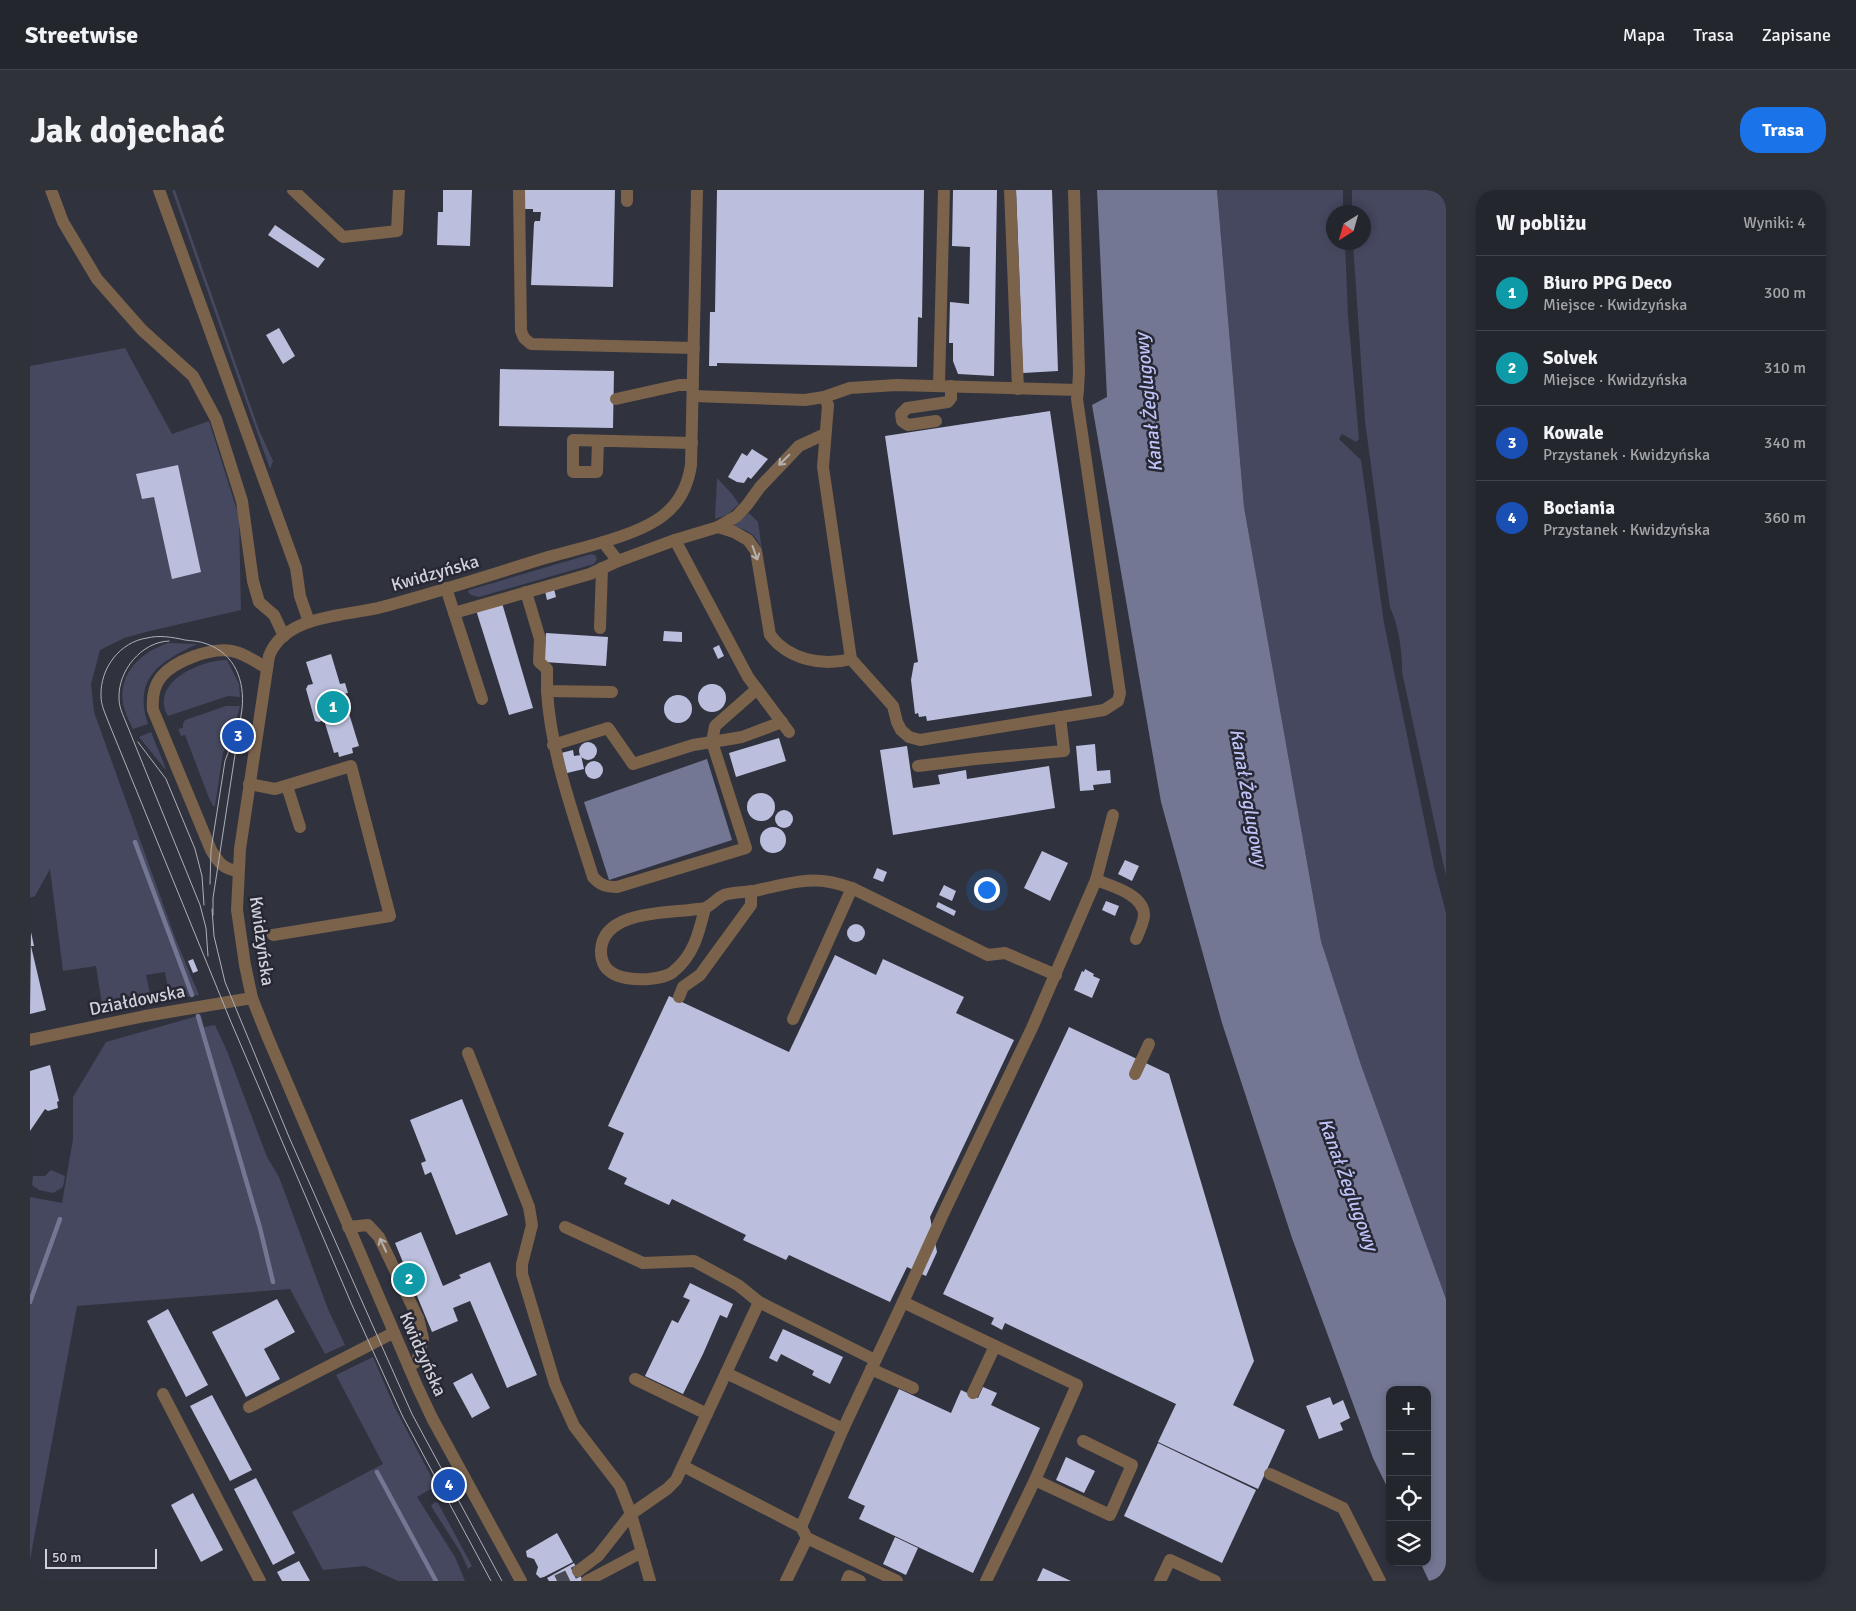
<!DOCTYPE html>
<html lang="pl">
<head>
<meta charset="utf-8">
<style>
  :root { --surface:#24262e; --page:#30323a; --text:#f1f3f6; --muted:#a3a5aa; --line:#41434a; --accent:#1a73e8 }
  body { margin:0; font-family:Signika,sans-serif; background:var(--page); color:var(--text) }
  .controls { position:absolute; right:15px; bottom:15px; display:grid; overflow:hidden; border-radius:10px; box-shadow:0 2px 8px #0003 }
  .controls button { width:45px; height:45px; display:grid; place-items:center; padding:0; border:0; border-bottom:1px solid var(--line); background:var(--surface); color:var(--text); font:25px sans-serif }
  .compass { position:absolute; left:1296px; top:15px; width:45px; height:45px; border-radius:50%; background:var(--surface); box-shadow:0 2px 8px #0003; rotate:217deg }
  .scale { position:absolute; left:15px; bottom:12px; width:112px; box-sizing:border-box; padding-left:5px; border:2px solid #d0d1d9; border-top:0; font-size:14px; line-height:18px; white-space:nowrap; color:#d0d1d9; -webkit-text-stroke:4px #272834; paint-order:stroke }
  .you { position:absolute; left:956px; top:699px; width:18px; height:18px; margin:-12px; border:4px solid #fff; border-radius:50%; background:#1a73e8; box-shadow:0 0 0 8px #1a73e833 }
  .badge { display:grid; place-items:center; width:32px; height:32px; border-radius:50%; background:var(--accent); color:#fff; font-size:16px; font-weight:700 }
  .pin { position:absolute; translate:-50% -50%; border:2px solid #fff; box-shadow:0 1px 5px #0006 }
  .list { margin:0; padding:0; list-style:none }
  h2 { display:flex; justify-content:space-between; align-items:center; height:65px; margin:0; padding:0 20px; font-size:21px }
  h2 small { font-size:16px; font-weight:400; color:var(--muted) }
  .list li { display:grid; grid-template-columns:32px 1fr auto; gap:15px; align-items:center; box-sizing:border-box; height:75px; padding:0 20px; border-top:1px solid var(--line) }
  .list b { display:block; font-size:19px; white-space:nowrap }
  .list p { margin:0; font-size:16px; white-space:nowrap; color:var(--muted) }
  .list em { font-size:16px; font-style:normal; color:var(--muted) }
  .icon { flex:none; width:28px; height:28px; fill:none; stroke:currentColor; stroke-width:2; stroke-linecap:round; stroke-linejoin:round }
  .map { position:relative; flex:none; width:1416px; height:1391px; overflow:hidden; border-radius:20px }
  header { display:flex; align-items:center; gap:30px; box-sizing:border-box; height:70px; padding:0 25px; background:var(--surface); border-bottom:1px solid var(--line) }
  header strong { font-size:24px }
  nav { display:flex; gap:28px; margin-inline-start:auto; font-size:18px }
  .intro { display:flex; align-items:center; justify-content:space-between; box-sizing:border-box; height:120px; padding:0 30px }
  h1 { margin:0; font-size:35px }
  .button { padding:12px 22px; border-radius:20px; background:var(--accent); color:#fff; font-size:18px; font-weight:700 }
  main { display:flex; gap:30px; padding:0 30px }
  aside { flex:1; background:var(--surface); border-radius:20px; box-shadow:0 2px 8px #0003 }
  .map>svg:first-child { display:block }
</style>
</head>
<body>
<header>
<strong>Streetwise</strong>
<nav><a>Mapa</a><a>Trasa</a><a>Zapisane</a></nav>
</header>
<div class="intro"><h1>Jak dojechać</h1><a class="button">Trasa</a></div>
<main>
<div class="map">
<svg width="1416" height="1391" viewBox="0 0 1416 1391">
  <rect width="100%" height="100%" fill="#30323e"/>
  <g fill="#45485e" fill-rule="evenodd">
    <path d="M142,0H145L229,240L243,271L240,279Z"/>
    <path d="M1187,0H1313V22H1304V52L1315,53L1318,126L1329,249L1326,252L1312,244L1309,249L1331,270L1354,433L1404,677L1416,723V1109L1331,875L1291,751L1214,317Z"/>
    <path d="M1322,0H1416V686L1372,482C1373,465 1368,432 1360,418L1335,231L1323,53L1334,52V22H1322Z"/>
    <path d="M95,158L142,244L179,231L209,327L211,420L120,441L94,448L70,460L61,494L64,522L146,750L169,805L104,815L98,805L85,810L78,820L73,821L66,776L33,781L20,679L5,706L0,708V176ZM135,782L139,805L121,808L116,785Z"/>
    <path d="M687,288L702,304L709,314L697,325L685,329Z"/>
    <path d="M719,323L728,332L732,360C727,345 717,339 703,336V334Z"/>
    <path d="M561,364L565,365L567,369L564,374L449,407L441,405L438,402L439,400Z"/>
    <path d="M138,453L167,454C130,472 103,487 118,534L103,539C100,533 97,527 95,521C84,487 109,463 138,453Z"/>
    <path d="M197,470L209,494L210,507L198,506L138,526C119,492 171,470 197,470Z"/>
    <path d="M196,516H210L206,531L193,563L185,616H183L179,608L155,545L151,546L148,539L153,538V534L155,530Z"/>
    <path d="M121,542L136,579H135L109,547Z"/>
    <path d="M171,825L174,837L185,835L197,861L237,967L249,987L298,1119L315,1155L295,1164L260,1099L47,1116L0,1370V1007L32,1013L43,949V907L76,852Z"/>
    <path d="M21,980L35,986L33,997L23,1003L9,1000L2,995L3,986H15Z"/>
    <path d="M343,1167L364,1216L406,1296L387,1307L425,1367L435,1391H368L335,1376L293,1380L262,1322L353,1274L306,1185Z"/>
    <path d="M405,1312L408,1313L442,1376L438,1379L431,1363L401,1316Z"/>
  </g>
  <g fill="#747793">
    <path d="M1067,0H1187L1214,317L1291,751L1331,875L1416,1109V1391H1399L1390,1372H1397V1200H1360V1303L1343,1268L1262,1048L1192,833L1131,612L1062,215L1077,207Z"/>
    <path d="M677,569L702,650L579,690L554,612Z"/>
  </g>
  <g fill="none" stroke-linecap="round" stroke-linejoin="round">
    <g stroke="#747793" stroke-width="4.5">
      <path d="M105,652L162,805"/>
      <path d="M168,826L230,1038L243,1092"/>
      <path d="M0,1112L30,1029"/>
      <path d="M347,1282L406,1391"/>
    </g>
  </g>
  <g fill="#bbbfdd">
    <path d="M413,0H442L440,56L407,55L408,22H413Z"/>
    <path d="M493,0H585L583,97L501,95L504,33L505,31H510L511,22H503V19H493Z"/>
    <path d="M687,0H894L892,128L888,127L887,177L687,173V176H679L680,122H685Z"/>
    <path d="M923,0H967L964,186L928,184L923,171V153H919L920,112L939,114L940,57L922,56Z"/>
    <path d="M986,0H1022L1028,181L993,183Z"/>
    <path d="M245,35L295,69L288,78L238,45Z"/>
    <path d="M249,138L265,166L253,174L236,145Z"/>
    <path d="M470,179L584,181L583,238L469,236Z"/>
    <path d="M1020,221L1062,506L897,531L896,526L889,527L888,523L885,524L881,490L884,473L888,472L855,246Z"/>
    <path d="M722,259L738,269L721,289L718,287L714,293L707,292L698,287L712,263L717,266Z"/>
    <path d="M148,275L171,382L142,389L124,307L112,309L106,284Z"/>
    <path d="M524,399L526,407L517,410L515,401Z"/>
    <path d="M472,413L503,518L479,525L446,420Z"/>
    <path d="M634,441L652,442V452L633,451Z"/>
    <path d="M516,443L578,447L576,476L514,472Z"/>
    <path d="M689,455L694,466L688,469L683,458Z"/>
    <path d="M301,464L310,494L315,493L318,503L313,504L329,556L322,558L323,563L309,567L308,562L304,563L294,530L289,532L285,531L276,499L278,495L283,494L276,472Z"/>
    <circle cx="682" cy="508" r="14"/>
    <circle cx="648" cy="519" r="14"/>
    <path d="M749,548L756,571L706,587L699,563Z"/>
    <circle cx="558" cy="561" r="9"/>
    <path d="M1065,554L1067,581L1080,580L1081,593L1063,595L1064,600L1050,601L1046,556Z"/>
    <path d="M877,556L883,598L910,594L908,585L936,580L937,589L1019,576L1025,618L863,645L850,560Z"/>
    <path d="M543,560L544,566L551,565L554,579L537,583L531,563Z"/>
    <circle cx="564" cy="580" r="9"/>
    <circle cx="731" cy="617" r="14"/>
    <circle cx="754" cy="629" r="9"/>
    <circle cx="743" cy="650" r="13"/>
    <path d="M1012,661L1038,673L1020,711L994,698Z"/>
    <path d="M1095,670L1109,676L1102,691L1088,684Z"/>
    <path d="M847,678L857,682L853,692L843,688Z"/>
    <path d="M914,695L926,701L922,711L909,705Z"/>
    <path d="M1076,711L1089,716L1085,726L1072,720Z"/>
    <path d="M908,712L926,721L924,726L906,717Z"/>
    <circle cx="826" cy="743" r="9"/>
    <path d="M1,742L4,756H1L16,820L0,824Z"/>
    <path d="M805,765L846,785L853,769L934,807L926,823L984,850L900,1027L907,1062L896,1086L877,1077L860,1112L759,1065L756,1070L713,1050L716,1045L642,1009L639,1015L594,994L597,988L578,979L594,943L578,936L639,806L759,862Z"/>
    <path d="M163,769L168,781L163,783L158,771Z"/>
    <path d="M1055,779L1064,784L1063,786L1070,789L1062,808L1044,800L1052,781L1054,782Z"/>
    <path d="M1039,837L1139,884L1224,1171L1203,1215L1255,1240L1228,1299L1128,1252L1146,1214L975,1133L972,1140L961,1134L964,1128L913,1104Z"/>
    <path d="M20,875L29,911L27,912L28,918L18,921L15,919L0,941V881Z"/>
    <path d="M432,909L478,1025L426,1045L401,982L395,985L391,973L396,971L380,930Z"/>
    <path d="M391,1042L413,1096L431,1088L429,1085L460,1072L507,1185L477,1198L440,1111L423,1118L428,1131L402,1142L365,1053Z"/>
    <path d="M660,1093L703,1114L697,1128L690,1125L673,1164L653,1204L615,1186L642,1130L648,1133L660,1110L653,1107Z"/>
    <path d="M247,1109L265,1142L234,1159L250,1189L216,1207L182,1142Z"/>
    <path d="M138,1119L178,1195L156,1207L117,1131Z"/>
    <path d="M753,1139L813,1167L800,1194L782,1185L784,1181L751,1164L747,1172L739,1168Z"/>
    <path d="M442,1183L460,1218L442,1228L423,1193Z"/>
    <path d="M953,1197L967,1203L961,1215L1010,1238L943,1383L829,1329L835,1316L818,1308L869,1199L921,1223L931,1200L948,1208Z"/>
    <path d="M182,1205L222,1280L200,1291L160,1216Z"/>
    <path d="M1300,1207L1303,1215L1313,1210L1320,1228L1310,1233L1313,1240L1289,1249L1276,1216Z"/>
    <path d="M1128,1253L1226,1300L1192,1373L1094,1326Z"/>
    <path d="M1036,1267L1065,1281L1054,1303L1026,1290Z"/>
    <path d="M226,1288L265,1363L243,1375L204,1299Z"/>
    <path d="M163,1303L193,1360L171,1372L141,1315Z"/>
    <path d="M527,1343L543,1372L514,1387L510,1388L506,1384L508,1377L504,1369L497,1367L496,1361Z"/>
    <path d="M865,1347L888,1358L876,1385L853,1374Z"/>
    <path d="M269,1371L280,1391H252L247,1382Z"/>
    <path d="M544,1373L553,1391H519L517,1388Z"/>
    <path d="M1013,1378L1041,1391H1007Z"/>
  </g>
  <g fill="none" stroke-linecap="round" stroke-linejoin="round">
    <path stroke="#484a55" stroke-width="12" stroke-dasharray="12 6" stroke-linecap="butt" d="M527,1391L548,1381"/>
    <g stroke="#7a624b" stroke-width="12">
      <path d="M21,0L33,32L67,89L112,140L163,186L186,229L212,311L223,391L229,412L244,425L254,446"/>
      <path d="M129,0L266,378L270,406L279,432"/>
      <path d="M263,0L313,47L367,41L369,0"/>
      <path d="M489,0L491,141L494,148L501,154L664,158"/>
      <path d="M980,0L988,199"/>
      <path d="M597,11V0"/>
      <path d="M909,195L914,0"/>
      <path d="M663,206L775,210L794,207L820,198L866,195L1048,200L1049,182L1044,0"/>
      <path d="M794,207L798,215L793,277L821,469L863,516L867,532L871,540L879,547L890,550L1074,520L1088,511L1090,503L1047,209L1048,200"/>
      <path d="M586,209L649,195H663"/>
      <path d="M906,231L878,235L872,231L871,224L877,218L918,212L921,208V196"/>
      <path d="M568,251L567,282H543V250L662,253"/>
      <path d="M688,337L704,342L718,350L726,361L740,445C758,469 792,477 821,469"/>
      <path d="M645,350L718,487L759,542"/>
      <path d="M573,352L588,371L645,350L688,337L707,326L717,315L730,297L769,256L795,244"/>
      <path d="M416,398L452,509"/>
      <path d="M496,402L510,449L509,472L517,479V501L582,502"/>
      <path d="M424,423L560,384L588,371"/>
      <path d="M570,438L572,378"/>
      <path d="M727,499L685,536L682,552L712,547L752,532"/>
      <path d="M517,501C521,565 544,626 563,687C570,695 576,697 587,697L716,658L682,552L663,555L603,574L578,538L523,555"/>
      <path d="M888,576L945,569L1034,561L1030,527"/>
      <path d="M219,594L245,599L321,576L360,726L243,745"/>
      <path d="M257,596L270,637"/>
      <path d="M1083,625L1066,690C1082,696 1115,705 1114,726C1113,734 1109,742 1106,749"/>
      <path d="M208,681C193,679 188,672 181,660L123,520C122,509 124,496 131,487C144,471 181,457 202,461C214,463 226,472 237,478"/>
      <path d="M675,718C669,742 664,765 644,781C638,787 627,788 619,789C598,790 570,788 571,760C573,722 633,723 660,720C665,719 671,719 675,718C682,715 687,708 694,705C703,702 715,702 724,701C748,696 775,687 800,692C807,693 814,696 822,698L958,765L975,763L1026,785"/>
      <path d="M649,807L653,797L670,785L721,715V701"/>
      <path d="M763,829L822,698"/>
      <path d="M0,850L115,826L222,808"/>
      <path d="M438,863L499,1017L502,1035L492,1074V1084L525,1194L544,1236L590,1296L601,1324L620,1391"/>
      <path d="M1105,884L1119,854"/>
      <path d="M318,1037L338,1035L349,1047L388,1128L393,1149L387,1171L379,1177"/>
      <path d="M535,1037L613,1073L664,1071L708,1095L729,1112L845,1170"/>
      <path d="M873,1112L913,1024L1002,838L1066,690"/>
      <path d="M841,1179L883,1198"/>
      <path d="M696,1183L729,1112"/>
      <path d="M605,1189L677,1224"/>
      <path d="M943,1203L965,1156L1047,1195L1005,1290L956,1391"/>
      <path d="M133,1204L230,1391"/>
      <path d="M219,1217L363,1143"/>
      <path d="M813,1239L873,1112L965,1156"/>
      <path d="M1240,1284L1313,1318L1350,1391"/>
      <path d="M1005,1290L1080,1325L1102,1275L1053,1251"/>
      <path d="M771,1337L777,1348L867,1391"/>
      <path d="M548,1381L568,1366L601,1324L637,1299L646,1290L696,1183L813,1239L771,1337L653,1276"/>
      <path d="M491,1391L402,1228L387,1196L238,848L222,808L215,775L207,720L210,659L239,466C255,425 314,426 348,418C405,403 460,385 515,368C550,358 609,346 635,324C651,311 658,295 661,275L667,0"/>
      <path d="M557,1391L612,1362"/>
      <path d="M756,1391L777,1348"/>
      <path d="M817,1391L819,1386L830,1391"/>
      <path d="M1130,1391L1140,1370L1185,1391"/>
    </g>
    <g stroke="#aeb0b8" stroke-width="1">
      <path d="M139,451C111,452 88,481 89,508C89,516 92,523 95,530L170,715L176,738L178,766"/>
      <path d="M108,552L136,589L165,659L172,686L174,715"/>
      <path d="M180,694L181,660L195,571L205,544"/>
      <path d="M182,719L184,746L195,792L259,947L382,1224L472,1391"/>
      <path d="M183,725V708L212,519C215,491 205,464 177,454C170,451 162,451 155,450C142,447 129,445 117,448C90,452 70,478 71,506C71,515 75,523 78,531L201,832L322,1115L373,1227L461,1391"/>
    </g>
  </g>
  <defs><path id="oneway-shaft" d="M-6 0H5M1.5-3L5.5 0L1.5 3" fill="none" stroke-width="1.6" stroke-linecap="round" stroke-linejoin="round" transform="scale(1.25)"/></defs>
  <g stroke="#b6b0ae">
    <use href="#oneway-shaft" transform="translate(754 270) rotate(135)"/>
    <use href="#oneway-shaft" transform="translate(725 363) rotate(70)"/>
    <use href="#oneway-shaft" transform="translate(353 1055) rotate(-115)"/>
  </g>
  <g text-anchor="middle" stroke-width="5" stroke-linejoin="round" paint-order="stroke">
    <g font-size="18" fill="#d0d1d9" stroke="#272834">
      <text transform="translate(405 383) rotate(-16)" y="6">Kwidzyńska</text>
      <text transform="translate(232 751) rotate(82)" y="6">Kwidzyńska</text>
      <text transform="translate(107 810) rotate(-11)" y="6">Działdowska</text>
      <text transform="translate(393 1164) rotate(66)" y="6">Kwidzyńska</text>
    </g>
    <g font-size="19" font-style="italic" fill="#bec4f8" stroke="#272834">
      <text transform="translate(1118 213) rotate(-96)" y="7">Kanał Żeglugowy</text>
      <text transform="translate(1219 607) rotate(80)" y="7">Kanał Żeglugowy</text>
      <text transform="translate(1319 994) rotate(70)" y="7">Kanał Żeglugowy</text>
    </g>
  </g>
</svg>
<div class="controls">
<button>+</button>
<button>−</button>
<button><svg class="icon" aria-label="locate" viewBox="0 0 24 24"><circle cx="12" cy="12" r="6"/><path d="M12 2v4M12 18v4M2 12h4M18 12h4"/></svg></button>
<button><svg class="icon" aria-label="layers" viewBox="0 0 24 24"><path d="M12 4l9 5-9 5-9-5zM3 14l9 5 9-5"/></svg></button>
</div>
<svg class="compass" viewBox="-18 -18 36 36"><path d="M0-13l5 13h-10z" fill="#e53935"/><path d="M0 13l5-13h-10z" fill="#a3a5aa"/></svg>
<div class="scale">50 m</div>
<div class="you"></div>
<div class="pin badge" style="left:303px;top:517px;background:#0f9aa8">1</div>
<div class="pin badge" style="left:379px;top:1089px;background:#0f9aa8">2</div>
<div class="pin badge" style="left:208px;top:546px;background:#1a4fb4">3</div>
<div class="pin badge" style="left:419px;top:1295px;background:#1a4fb4">4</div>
</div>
<aside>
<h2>W pobliżu<small>Wyniki: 4</small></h2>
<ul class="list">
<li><span class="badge" style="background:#0f9aa8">1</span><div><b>Biuro PPG Deco</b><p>Miejsce · Kwidzyńska</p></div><em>300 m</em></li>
<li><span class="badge" style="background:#0f9aa8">2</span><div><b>Solvek</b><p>Miejsce · Kwidzyńska</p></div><em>310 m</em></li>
<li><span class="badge" style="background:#1a4fb4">3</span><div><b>Kowale</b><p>Przystanek · Kwidzyńska</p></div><em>340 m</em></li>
<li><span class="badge" style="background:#1a4fb4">4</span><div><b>Bociania</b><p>Przystanek · Kwidzyńska</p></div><em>360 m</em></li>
</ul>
</aside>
</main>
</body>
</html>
